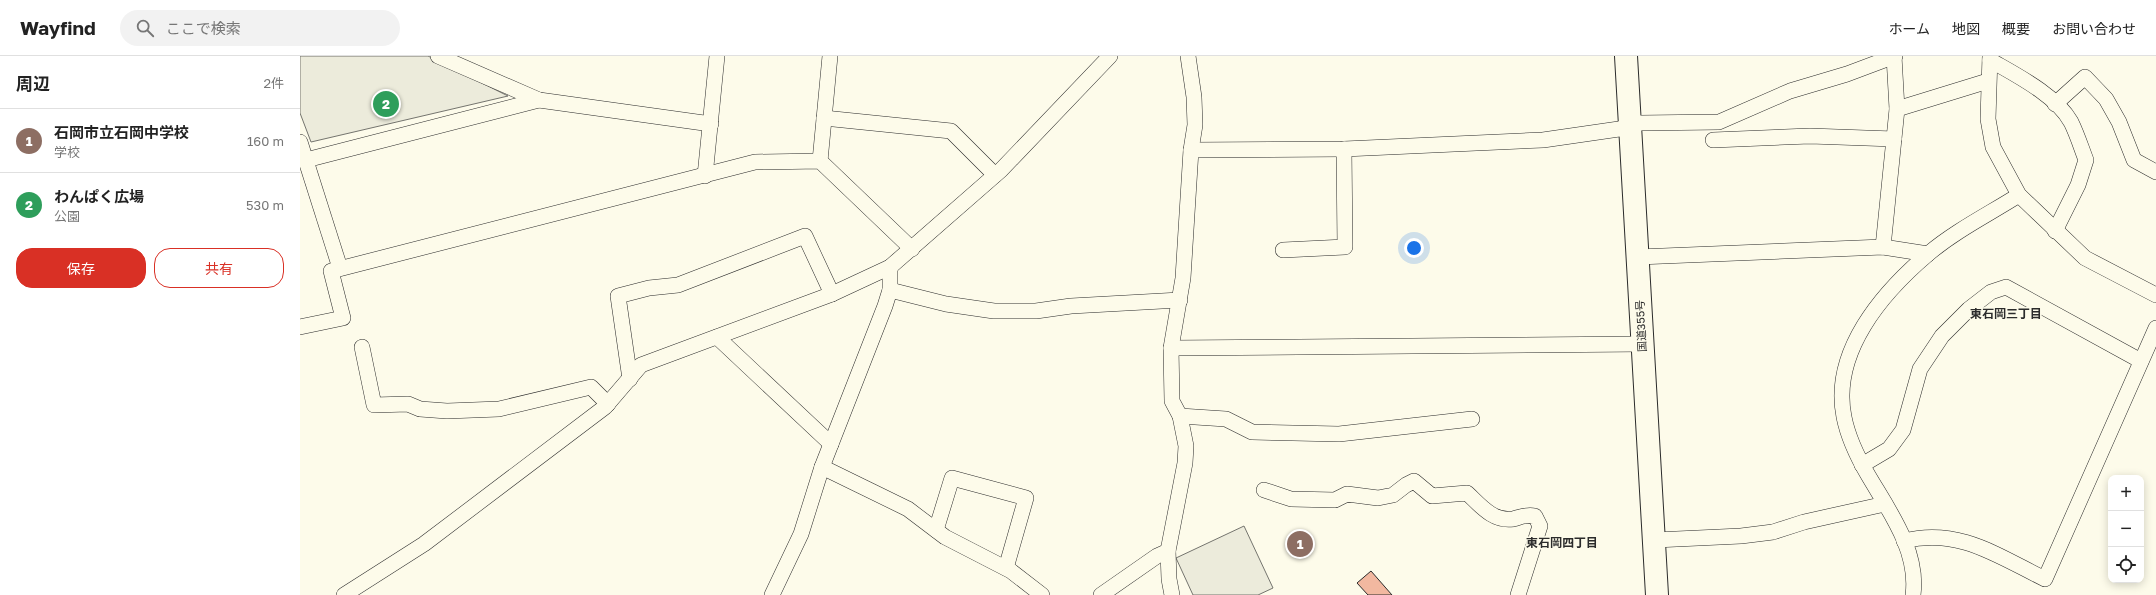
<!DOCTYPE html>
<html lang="ja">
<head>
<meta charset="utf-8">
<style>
  :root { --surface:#fff; --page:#f2f2f2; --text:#222; --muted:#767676; --line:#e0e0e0; --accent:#d93025 }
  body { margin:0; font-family:"Golos Text","Noto Sans JP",sans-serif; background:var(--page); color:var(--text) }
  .controls { position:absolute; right:12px; bottom:12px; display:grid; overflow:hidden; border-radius:8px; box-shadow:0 2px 10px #0003 }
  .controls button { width:36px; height:36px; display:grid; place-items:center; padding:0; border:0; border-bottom:1px solid var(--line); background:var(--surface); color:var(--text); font:20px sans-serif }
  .you { position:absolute; left:1114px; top:192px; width:14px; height:14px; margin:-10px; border:3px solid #fff; border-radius:50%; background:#1a73e8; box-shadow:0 0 0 6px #1a73e833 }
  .badge { display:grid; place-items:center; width:26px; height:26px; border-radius:50%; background:var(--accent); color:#fff; font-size:13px; font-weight:700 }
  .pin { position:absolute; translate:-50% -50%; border:2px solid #fff; box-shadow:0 1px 4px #0006 }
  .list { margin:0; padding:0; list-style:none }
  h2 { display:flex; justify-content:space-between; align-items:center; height:52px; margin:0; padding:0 16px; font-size:17px }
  h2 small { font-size:13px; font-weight:400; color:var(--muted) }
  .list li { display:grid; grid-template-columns:26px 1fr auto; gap:12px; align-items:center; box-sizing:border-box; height:64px; padding:0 16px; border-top:1px solid var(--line) }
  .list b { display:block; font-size:15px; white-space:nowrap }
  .list p { margin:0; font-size:13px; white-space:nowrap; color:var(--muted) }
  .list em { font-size:13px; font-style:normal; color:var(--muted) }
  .actions { display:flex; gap:8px; padding:12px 16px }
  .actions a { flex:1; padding:9px 0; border:1px solid var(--accent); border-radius:16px; text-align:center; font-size:14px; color:var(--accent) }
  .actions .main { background:var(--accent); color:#fff }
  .icon { flex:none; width:22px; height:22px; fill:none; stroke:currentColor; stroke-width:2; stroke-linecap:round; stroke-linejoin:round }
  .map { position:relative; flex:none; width:1856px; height:539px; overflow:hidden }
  header { display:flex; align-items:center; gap:24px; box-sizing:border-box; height:56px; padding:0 20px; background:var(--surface); border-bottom:1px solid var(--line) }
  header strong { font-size:19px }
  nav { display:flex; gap:22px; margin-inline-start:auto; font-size:14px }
  .search { width:280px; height:36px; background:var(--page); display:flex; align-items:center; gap:10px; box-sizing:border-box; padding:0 14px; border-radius:22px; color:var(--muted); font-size:15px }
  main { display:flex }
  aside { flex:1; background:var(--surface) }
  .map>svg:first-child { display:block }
</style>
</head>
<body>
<header>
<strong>Wayfind</strong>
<div class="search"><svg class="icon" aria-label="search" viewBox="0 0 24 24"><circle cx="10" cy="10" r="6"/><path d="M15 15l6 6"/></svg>ここで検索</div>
<nav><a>ホーム</a><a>地図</a><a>概要</a><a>お問い合わせ</a></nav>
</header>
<main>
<aside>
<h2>周辺<small>2件</small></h2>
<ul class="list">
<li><span class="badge" style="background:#8d6e63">1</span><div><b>石岡市立石岡中学校</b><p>学校</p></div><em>160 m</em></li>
<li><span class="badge" style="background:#2e9e5b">2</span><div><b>わんぱく広場</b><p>公園</p></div><em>530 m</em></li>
</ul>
<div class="actions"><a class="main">保存</a><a>共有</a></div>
</aside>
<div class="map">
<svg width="1856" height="539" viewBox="0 0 1856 539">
  <rect width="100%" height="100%" fill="#fdfbea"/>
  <g fill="#ecebdb" stroke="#74746e">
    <path d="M0,0H128L208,40L11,86L0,57Z"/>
    <path d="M944,470L973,532L958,539H893L876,502Z"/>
  </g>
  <path fill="#f2b8a0" stroke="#2b2b2b" d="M1071,515L1092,539H1068L1057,527Z"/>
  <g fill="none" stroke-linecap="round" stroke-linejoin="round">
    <defs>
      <g id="minor">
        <path d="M138,0L239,44L411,68"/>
        <path d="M1690,0L1688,63L1693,91L1719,139L1785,202L1856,239"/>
        <path d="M1690,4C1716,19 1756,39 1771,66C1777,78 1781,91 1786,104L1778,129L1755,175"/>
        <path d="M1755,48L1785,21L1806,43L1819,66L1834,104L1856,116"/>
        <path d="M1597,53L1688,25"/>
        <path d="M524,62L651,75L695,119"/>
        <path d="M1413,84L1510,80L1594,83"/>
        <path d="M0,86L40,212"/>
        <path d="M891,94L1044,93L1243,84L1319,73L1340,67L1419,66L1490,35L1547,18L1595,0"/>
        <path d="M6,104L239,44"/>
        <path d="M520,105L530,0"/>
        <path d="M405,120L417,0"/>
        <path d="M1583,191L1597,53L1594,0"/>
        <path d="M983,194L1045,191L1044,93"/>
        <path d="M1338,201L1583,191L1628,198"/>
        <path d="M590,234L646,248L694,255H736L771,250L880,244"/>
        <path d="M0,271L43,262L31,215L455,106L520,105L612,193"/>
        <path d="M417,281L531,388"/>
        <path d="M62,291L74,349L108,348L120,353L147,355L199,353L291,331L308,348"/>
        <path d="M871,292L1342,288"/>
        <path d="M330,323L318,240L349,232L378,229L505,180L532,238"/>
        <path d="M880,360L926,363L952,376L1039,378L1172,363"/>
        <path d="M1562,409L1589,393L1603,374L1620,313L1642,280L1669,253L1691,236L1706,231L1841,305"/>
        <path d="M522,411L608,453L645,481L711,515L742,539"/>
        <path d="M964,434L991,443L1035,444L1047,438L1078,442L1093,439L1106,429L1114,425L1132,440L1167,437C1180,449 1193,466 1213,463C1221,461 1226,458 1235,460L1240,470L1218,539"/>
        <path d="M636,474L652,422L726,442L706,512"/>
        <path d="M1355,484L1441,480L1473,476L1504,466L1585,448"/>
        <path d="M1604,485C1658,471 1698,500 1745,523L1856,272"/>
        <path d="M44,539L124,488L305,351L341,309L532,238L590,211L701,114L810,0"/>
        <path d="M472,539L501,478L522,411L585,250L590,234V211"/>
        <path d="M801,539L857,500L868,495"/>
        <path d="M872,539L869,523L868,495L885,407L886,390L880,360L872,345L871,292L883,222L891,94L895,69L894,41L888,0"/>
        <path d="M1613,539C1619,495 1589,455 1568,419C1558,402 1548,381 1544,361C1531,296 1582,237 1628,198C1655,175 1689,158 1719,139"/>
      </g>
      <path id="highway" d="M1326,0L1357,539"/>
    </defs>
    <use href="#minor" stroke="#2b2b2b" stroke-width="16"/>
    <use href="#highway" stroke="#2b2b2b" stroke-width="24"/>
    <use href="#minor" stroke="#fdfbea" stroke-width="15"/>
    <use href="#highway" stroke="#fdfbea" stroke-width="22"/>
  </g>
  <g text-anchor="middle" stroke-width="3" stroke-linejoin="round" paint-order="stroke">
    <g font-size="11" fill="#2b2b2b" stroke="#fdfbea">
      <text transform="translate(1341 270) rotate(-93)" y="4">国道355号</text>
    </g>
    <g font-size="12" font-weight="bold" fill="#2b2b2b" stroke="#fdfbea">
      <text x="1706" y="262">東石岡三丁目</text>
      <text x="1262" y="491">東石岡四丁目</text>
    </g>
  </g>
</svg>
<div class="controls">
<button>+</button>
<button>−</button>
<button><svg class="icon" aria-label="locate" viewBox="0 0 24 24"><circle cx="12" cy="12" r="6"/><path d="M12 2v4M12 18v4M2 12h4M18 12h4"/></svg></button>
</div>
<div class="you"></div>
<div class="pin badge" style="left:1000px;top:488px;background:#8d6e63">1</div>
<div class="pin badge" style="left:86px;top:48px;background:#2e9e5b">2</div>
</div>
</main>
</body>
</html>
